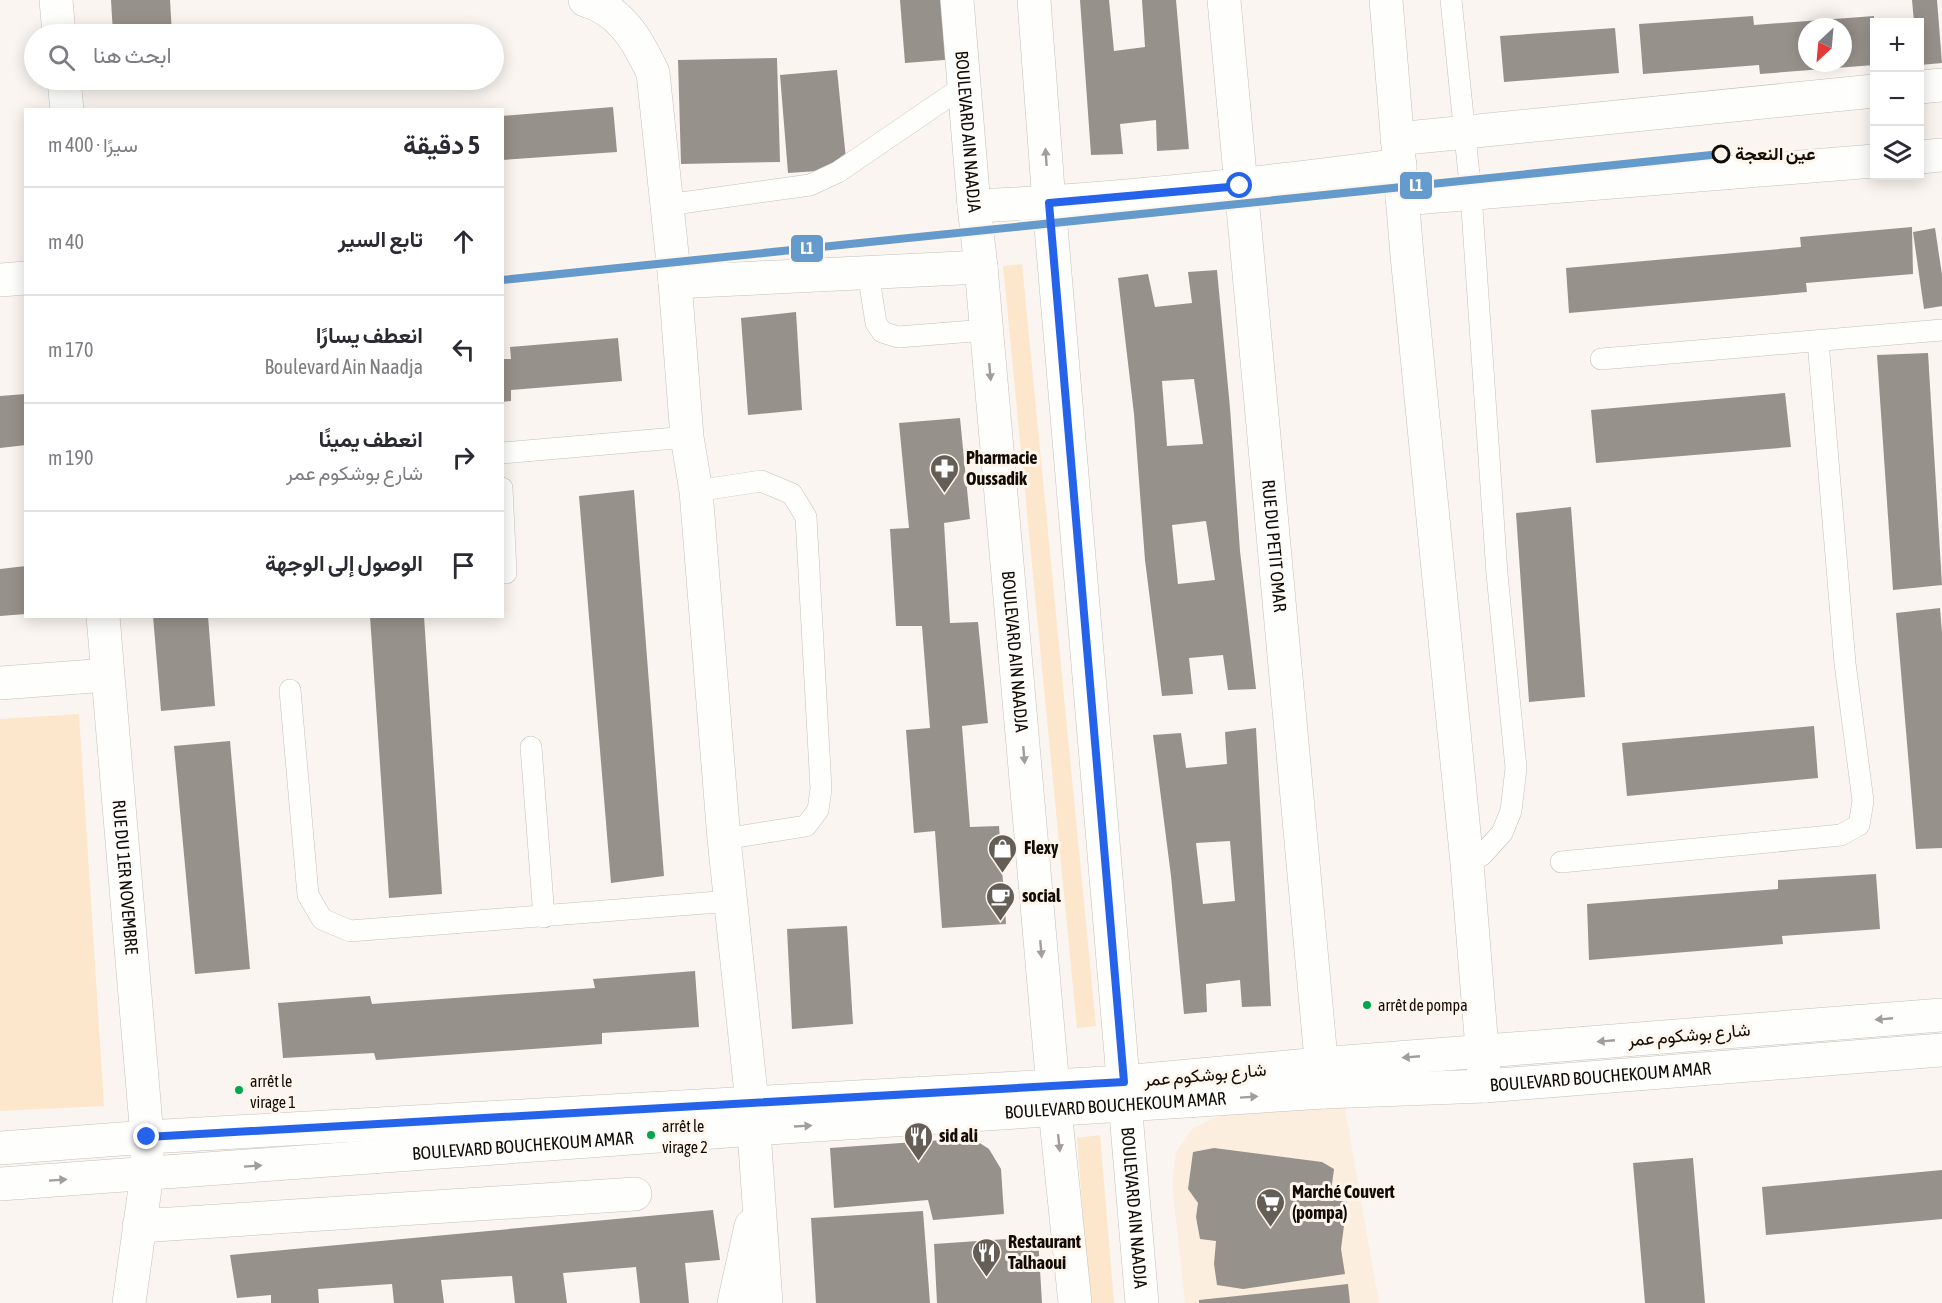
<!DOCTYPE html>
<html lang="ar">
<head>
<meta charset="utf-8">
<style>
  :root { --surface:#fff; --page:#f7f7f7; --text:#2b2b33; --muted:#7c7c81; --line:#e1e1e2 }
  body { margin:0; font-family:"Asap Condensed",Vazirmatn,sans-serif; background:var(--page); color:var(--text); direction:rtl }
  .controls { position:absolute; right:18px; top:18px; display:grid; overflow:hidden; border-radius:0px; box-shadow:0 3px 15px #0003 }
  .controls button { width:54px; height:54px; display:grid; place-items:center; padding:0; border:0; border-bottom:2px solid var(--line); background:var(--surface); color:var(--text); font:30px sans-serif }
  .compass { position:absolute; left:1798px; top:18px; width:54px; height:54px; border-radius:50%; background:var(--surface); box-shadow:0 3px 15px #0003; rotate:206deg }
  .stop { position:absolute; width:18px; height:18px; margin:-14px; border:4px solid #2563eb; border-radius:50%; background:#fff }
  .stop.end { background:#2563eb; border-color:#fff; box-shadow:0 2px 6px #0008 }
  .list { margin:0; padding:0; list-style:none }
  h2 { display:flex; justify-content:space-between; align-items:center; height:78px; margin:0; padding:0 24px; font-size:26px }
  h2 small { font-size:20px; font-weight:400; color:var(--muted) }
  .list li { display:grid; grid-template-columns:39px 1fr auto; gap:18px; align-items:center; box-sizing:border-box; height:108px; padding:0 24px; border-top:2px solid var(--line) }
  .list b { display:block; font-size:22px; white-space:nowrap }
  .list p { margin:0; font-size:20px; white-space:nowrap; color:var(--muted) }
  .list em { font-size:20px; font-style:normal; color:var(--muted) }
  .icon { flex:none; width:33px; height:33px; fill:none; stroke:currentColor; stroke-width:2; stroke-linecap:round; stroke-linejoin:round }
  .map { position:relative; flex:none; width:1942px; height:1303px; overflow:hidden; direction:ltr }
  .search { position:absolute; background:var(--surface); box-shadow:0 3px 15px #0003; left:24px; top:24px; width:480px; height:66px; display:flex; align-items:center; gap:15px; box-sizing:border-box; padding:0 21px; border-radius:33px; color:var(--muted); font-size:22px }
  .panel { position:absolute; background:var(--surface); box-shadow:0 3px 15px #0003; left:24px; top:108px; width:480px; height:510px; border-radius:0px; direction:rtl }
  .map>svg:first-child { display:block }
</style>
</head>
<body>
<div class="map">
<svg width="1942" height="1303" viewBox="0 0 1942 1303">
  <rect width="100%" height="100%" fill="#faf5f0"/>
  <path fill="#fceede" d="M1344,1103L1379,1303H1185L1172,1185L1176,1152L1193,1128L1224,1114Z"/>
  <g fill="#fce7cc">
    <path d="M1022,264L1096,1026L1077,1028L1003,266Z"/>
    <path d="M79,714L104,1106L0,1111V719Z"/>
    <path d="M1100,1135L1114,1303H1090L1077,1138Z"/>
  </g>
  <g fill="#97918b" fill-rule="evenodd">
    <path d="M111,0H170L172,34H113Z"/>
    <path d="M900,0H953L957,59L905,63Z"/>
    <path d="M1080,0H1109L1114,51L1145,47L1142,0H1176L1189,149L1157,151L1156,120L1120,124L1123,154L1091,155Z"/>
    <path d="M1912,0H1937L1942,63L1920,65V22H1914Z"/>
    <path d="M1753,16L1754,25L1874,16V65L1760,74L1759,65L1643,74L1639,24ZM1807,27H1843V63H1807Z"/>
    <path d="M1615,28L1619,73L1504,82L1500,36Z"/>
    <path d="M777,58L780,162L681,164L678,60Z"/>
    <path d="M837,70L847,169L788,173L780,75Z"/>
    <path d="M613,107L617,152L502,160V116Z"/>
    <path d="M1912,227L1913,274L1806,283L1807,292L1569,313L1566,268L1801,247L1800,237Z"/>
    <path d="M1935,228L1942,275V306L1924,309L1913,232Z"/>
    <path d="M1217,270L1230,408L1240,551L1256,689L1228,690L1223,655L1189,658L1193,694L1162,696L1145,560L1134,414L1118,278L1148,274L1155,307L1192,303L1188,272ZM1194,379L1203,444L1167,446L1162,381ZM1206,521L1215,580L1178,584L1172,525Z"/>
    <path d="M796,312L802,410L748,415L741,318Z"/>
    <path d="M618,338L622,381L511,390V401L502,402V359H511L510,347Z"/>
    <path d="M1928,353L1942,585L1893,590L1877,355Z"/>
    <path d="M1785,393L1791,447L1596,463L1591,410Z"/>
    <path d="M26,394V445L0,448V396Z"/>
    <path d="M960,418L970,519L944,523L950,623L978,622L988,723L962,726L970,827L999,826L1006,924L942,928L935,831L914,833L906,730L930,728L922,626H896L890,529L909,528L899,423Z"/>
    <path d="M634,490L664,876L611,883L579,496Z"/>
    <path d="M1571,507L1585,697L1529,702L1516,513Z"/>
    <path d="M26,566V614L0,616V569Z"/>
    <path d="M1940,608L1942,633V848L1916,849L1896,613Z"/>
    <path d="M153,616H208L215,706L161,711Z"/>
    <path d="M370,616H424L442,894L389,898Z"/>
    <path d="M1814,726L1818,778L1627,796L1622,743Z"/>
    <path d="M1256,728L1271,1006L1242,1007L1240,980L1206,984L1207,1012L1184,1014L1171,876L1153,735L1181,733L1186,768L1227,764L1225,732ZM1230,841L1235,901L1203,904L1196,843Z"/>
    <path d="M230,741L250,969L195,974L174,746Z"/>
    <path d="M1876,874L1880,929L1782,936L1783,944L1589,960L1587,904L1778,889V880Z"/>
    <path d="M847,926L853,1024L792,1029L787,929Z"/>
    <path d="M695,971L699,1027L602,1033V1044L376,1060L374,1053L283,1058L278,1003L370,996L372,1004L595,988L593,979Z"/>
    <path d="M972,1138L989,1149L1001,1169L1004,1214L933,1220L928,1200L834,1208L830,1148Z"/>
    <path d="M1214,1148L1322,1162L1334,1169L1330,1199L1347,1202L1341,1249L1345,1274L1243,1289L1217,1285L1214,1264L1216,1241L1200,1239L1196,1217L1198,1203L1188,1189L1193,1152Z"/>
    <path d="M1693,1158L1705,1303H1645L1633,1163Z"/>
    <path d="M1942,1170V1219L1766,1235L1762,1187Z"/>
    <path d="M713,1210L720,1260L685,1263L689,1303H640L636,1267L563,1273L567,1303H515L512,1276L441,1280L444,1303H394L392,1284L318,1289L319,1303H271V1295L237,1298L230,1255Z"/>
    <path d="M923,1211L930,1303H816L811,1218Z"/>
    <path d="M1038,1237L1042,1303H937L934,1244Z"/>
    <path d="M1348,1284L1350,1303H1199V1300Z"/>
  </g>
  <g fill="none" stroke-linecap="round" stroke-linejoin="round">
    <defs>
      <g id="service">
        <path d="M1451,0L1471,194L1497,574L1516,768L1511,811L1502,833L1482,855L1467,863"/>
        <path d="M667,205L810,185L838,172L964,86"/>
        <path d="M868,272L876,323L882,332L898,337L986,330"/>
        <path d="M1601,359L1942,330"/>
        <path d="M502,453L687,437"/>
        <path d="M502,488L506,573"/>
        <path d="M696,491L761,481L792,494L806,517L821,789L818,810L806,826L724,839"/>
        <path d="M290,690L308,895L322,919L350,931L731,901"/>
        <path d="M531,747L544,917"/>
        <path d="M1561,862L1841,835L1859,825L1863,801L1845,663L1818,341"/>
      </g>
      <g id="minor">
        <path d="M56,0L59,34"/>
        <path d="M585,0C621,10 638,41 653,73L675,282L687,437L696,491L724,839L752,1103L766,1303"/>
        <path id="s1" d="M1224,0L1324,1092"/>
        <path d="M1386,0L1407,255L1467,863L1485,1086"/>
        <path d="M64,80L67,110"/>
        <path d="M1920,87L1942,85"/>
        <path d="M1397,139L1874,91"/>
        <path d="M1920,157L1942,155"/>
        <path d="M1402,199L1874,161"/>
        <path d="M974,206C1116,200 1258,184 1400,165"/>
        <path d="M0,280L26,278"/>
        <path d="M675,282L981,267"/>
        <path id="s2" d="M103,616L147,1137V1174L129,1303"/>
        <path d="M0,683L107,675"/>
        <path d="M139,1226L635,1194"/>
        <path d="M734,1303L751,1226"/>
      </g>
      <g id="tertiary">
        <path id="s3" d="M957,0L974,206L981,267L1055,1110L1075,1303"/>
        <path id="s4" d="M1034,0L1049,203L1142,1303"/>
        <path d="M0,1148L147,1137L1123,1082L1320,1064L1942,1015"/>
        <path id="s5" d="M0,1184L755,1129L1324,1092L1485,1086L1942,1050"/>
      </g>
    </defs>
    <use href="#service" stroke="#c5c0b9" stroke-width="22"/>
    <use href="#minor" stroke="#c5c0b9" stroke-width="34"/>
    <use href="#tertiary" stroke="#c5c0b9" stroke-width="34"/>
    <use href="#service" stroke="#fefefd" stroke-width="21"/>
    <use href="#minor" stroke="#fefefd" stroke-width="33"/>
    <use href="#tertiary" stroke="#fefefd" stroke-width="33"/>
    <defs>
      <path id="metro-1" d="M502,280L1721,154"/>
    </defs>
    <use href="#metro-1" stroke="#fef6ec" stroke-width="12"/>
    <use href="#metro-1" stroke="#659acd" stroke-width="8"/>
  </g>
  <defs><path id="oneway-solid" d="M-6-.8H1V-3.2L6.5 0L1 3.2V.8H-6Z" transform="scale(1.5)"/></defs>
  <g fill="#a09d9a">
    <use href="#oneway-solid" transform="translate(1046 157) rotate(-94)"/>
    <use href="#oneway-solid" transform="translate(990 372) rotate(85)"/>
    <use href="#oneway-solid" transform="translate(1024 755) rotate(85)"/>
    <use href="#oneway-solid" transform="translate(1041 949) rotate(85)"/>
    <use href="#oneway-solid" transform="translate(1884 1019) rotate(175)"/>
    <use href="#oneway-solid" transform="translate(1606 1041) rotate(175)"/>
    <use href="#oneway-solid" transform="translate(1411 1057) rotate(175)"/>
    <use href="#oneway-solid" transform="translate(1249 1097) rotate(-4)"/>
    <use href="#oneway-solid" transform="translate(803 1126) rotate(-3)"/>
    <use href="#oneway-solid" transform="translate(1059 1143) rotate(84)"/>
    <use href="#oneway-solid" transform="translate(253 1166) rotate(-4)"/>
    <use href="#oneway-solid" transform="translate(58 1180) rotate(-4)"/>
  </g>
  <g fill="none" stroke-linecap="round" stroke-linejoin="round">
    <path stroke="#2563eb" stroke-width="8" d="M147,1137L1124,1082L1049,203L1240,186"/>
  </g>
  <defs>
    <symbol id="pharmacy-pin" viewBox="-11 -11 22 30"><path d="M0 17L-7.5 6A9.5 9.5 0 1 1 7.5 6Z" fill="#645e57" stroke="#fef6ec"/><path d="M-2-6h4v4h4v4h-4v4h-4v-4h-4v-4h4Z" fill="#fff"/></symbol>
    <symbol id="shop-pin" viewBox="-11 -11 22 30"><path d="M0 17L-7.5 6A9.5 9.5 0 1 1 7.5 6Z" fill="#645e57" stroke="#fef6ec"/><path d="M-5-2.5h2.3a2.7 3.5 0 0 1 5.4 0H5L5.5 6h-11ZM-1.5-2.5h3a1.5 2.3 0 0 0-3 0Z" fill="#fff"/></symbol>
    <symbol id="cafe-pin" viewBox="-11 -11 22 30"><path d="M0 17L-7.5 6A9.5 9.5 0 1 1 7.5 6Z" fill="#645e57" stroke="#fef6ec"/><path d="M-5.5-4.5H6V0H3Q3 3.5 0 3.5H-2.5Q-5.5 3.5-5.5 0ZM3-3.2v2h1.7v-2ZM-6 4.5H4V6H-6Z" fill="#fff"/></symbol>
    <symbol id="restaurant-pin" viewBox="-11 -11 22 30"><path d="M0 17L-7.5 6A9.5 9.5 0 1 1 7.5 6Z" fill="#645e57" stroke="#fef6ec"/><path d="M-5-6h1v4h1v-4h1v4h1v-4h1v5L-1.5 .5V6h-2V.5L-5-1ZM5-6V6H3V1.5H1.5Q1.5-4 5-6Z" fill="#fff"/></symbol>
    <symbol id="supermarket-pin" viewBox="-11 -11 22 30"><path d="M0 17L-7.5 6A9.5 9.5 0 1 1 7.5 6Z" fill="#645e57" stroke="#fef6ec"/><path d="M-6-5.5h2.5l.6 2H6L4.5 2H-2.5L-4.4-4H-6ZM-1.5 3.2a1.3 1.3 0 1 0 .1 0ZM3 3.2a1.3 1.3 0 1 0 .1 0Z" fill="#fff"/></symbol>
  </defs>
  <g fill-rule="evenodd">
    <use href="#pharmacy-pin" x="928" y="452" width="33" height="45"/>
    <use href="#shop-pin" x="986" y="832" width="33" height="45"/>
    <use href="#cafe-pin" x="984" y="880" width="33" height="45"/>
    <use href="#restaurant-pin" x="902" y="1120" width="33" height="45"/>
    <use href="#supermarket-pin" x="1254" y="1186" width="33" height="45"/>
    <use href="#restaurant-pin" x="970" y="1236" width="33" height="45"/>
  </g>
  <circle fill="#fef6ec" stroke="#130c05" stroke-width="3" cx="1721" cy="154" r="8"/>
  <g fill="#00a651" stroke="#fef6ec" stroke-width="2">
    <circle cx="1367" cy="1005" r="5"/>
    <circle cx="239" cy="1090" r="5"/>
    <circle cx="651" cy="1135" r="5"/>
  </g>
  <g text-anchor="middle" stroke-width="6" stroke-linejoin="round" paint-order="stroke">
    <g font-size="16" fill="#130c05" stroke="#fef6ec" text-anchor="start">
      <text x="1378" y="1011">arrêt de pompa</text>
      <text x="250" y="1087">arrêt le<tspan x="250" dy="21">virage 1</tspan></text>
      <text x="662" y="1132">arrêt le<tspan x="662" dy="21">virage 2</tspan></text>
    </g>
    <g font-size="18" fill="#130c05" stroke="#fef6ec">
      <text dy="6" stroke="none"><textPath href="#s3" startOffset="132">BOULEVARD AIN NAADJA</textPath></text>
      <text dy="6" stroke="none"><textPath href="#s1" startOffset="548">RUE DU PETIT OMAR</textPath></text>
      <text dy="6" stroke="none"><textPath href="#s3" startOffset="654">BOULEVARD AIN NAADJA</textPath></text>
      <text dy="6" stroke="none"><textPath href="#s2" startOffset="262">RUE DU 1ER NOVEMBRE</textPath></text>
      <text transform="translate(1689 1035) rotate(-5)" y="6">شارع بوشكوم عمر</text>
      <text transform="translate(1205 1075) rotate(-5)" y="6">شارع بوشكوم عمر</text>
      <text dy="6" stroke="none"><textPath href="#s5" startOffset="1604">BOULEVARD BOUCHEKOUM AMAR</textPath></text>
      <text dy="6" stroke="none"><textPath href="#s5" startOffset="1118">BOULEVARD BOUCHEKOUM AMAR</textPath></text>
      <text dy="6" stroke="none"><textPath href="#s5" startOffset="524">BOULEVARD BOUCHEKOUM AMAR</textPath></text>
      <text dy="6" stroke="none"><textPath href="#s4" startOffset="1212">BOULEVARD AIN NAADJA</textPath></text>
    </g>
    <g font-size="18" font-weight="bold" fill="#130c05" stroke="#fef6ec" text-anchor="start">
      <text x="1735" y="160">عين النعجة</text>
    </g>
    <g font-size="18" font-weight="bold" fill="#130c05" stroke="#fef6ec" text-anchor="start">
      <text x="966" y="464">Pharmacie<tspan x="966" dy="21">Oussadik</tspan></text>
      <text x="1024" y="854">Flexy</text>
      <text x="1022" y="902">social</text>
      <text x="939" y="1142">sid ali</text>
      <text x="1292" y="1198">Marché Couvert<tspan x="1292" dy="21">(pompa)</tspan></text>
      <text x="1008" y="1248">Restaurant<tspan x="1008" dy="21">Talhaoui</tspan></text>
    </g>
  </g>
  <g stroke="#fef6ec" stroke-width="2">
    <rect x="1399" y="171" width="34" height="29" rx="6" fill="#659acd"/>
    <rect x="790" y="234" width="34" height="29" rx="6" fill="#659acd"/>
  </g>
  <g font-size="16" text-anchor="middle" font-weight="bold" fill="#fff">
    <text x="1416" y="191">L1</text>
    <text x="807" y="254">L1</text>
  </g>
</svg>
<div class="controls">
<button>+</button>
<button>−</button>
<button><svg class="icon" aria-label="layers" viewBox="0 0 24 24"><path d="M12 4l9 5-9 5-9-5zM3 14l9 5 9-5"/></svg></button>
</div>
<svg class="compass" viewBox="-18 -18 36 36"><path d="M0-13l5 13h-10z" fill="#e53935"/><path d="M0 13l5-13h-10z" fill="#7c7c81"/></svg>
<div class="stop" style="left:1240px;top:186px"></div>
<div class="stop end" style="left:147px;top:1137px"></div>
<div class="search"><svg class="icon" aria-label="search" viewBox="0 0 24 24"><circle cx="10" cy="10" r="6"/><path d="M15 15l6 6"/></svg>ابحث هنا</div>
<section class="panel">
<h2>5 دقيقة<small>سيرًا · 400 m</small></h2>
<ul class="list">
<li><svg class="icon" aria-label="ahead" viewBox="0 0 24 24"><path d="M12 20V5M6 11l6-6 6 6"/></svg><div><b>تابع السير</b></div><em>40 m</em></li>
<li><svg class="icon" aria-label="left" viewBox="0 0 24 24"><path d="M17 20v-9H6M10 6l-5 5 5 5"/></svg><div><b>انعطف يسارًا</b><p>Boulevard Ain Naadja</p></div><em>170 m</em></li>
<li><svg class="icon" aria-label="right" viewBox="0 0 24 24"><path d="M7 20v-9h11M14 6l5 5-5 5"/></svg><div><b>انعطف يمينًا</b><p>شارع بوشكوم عمر</p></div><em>190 m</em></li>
<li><svg class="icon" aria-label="arrive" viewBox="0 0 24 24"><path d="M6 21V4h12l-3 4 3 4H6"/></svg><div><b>الوصول إلى الوجهة</b></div></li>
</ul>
</section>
</div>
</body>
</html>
